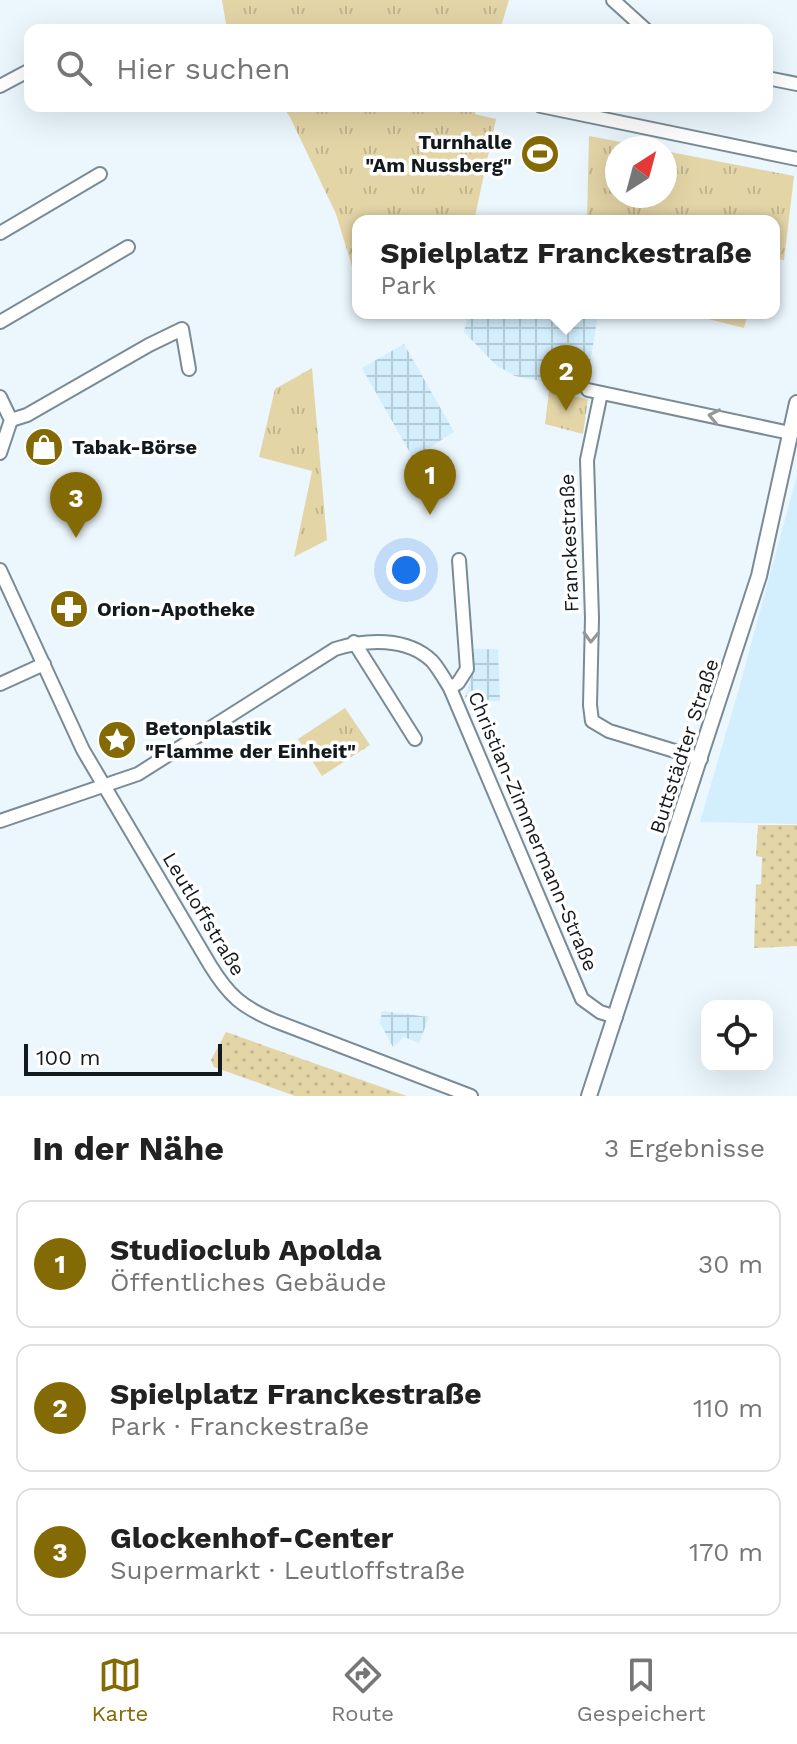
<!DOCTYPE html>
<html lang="de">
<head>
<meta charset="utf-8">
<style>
  :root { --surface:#fff; --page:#f6f6f6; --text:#222; --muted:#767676; --line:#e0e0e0; --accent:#846a05 }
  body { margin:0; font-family:"Work Sans",sans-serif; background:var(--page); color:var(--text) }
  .controls { position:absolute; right:24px; bottom:24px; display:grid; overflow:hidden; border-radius:16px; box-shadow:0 8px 32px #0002 }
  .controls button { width:72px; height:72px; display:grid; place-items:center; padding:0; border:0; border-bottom:2px solid var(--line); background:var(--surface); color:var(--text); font:40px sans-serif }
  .compass { position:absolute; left:605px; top:136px; width:72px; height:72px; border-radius:50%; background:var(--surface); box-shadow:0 8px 32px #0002; rotate:36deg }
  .scale { position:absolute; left:24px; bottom:20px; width:198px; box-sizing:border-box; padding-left:8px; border:4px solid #131a1e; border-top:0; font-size:22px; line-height:28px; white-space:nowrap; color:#131a1e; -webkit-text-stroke:6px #fff; paint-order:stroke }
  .you { position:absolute; left:406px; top:570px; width:28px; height:28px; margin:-20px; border:6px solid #fff; border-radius:50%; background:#1a73e8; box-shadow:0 0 0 12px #1a73e833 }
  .badge { display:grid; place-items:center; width:52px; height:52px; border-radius:50%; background:var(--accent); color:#fff; font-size:26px; font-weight:700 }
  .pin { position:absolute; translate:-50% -66px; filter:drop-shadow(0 2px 4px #0008) }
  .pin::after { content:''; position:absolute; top:42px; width:28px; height:24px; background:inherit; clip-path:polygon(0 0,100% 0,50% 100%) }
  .popup { position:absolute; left:352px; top:215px; width:428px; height:104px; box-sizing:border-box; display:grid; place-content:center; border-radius:16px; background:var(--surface); filter:drop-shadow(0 2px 6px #0005); font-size:26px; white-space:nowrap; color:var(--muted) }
  .popup b { font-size:30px; color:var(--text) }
  .popup::after { content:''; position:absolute; left:50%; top:100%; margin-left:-16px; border:16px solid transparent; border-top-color:var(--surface) }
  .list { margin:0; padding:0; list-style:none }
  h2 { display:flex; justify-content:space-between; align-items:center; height:104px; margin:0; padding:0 32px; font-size:34px }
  h2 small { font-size:26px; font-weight:400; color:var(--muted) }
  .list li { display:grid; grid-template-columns:52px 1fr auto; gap:24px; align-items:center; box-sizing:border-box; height:128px; margin:0 16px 16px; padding:0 16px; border:2px solid var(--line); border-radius:16px }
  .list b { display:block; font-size:30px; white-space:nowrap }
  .list p { margin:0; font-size:26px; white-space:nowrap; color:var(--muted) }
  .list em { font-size:26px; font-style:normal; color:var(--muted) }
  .icon { flex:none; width:44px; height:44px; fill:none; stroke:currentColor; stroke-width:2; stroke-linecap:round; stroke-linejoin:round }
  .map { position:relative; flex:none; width:797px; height:1096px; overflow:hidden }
  .search { position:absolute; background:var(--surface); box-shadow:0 8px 32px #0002; left:24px; right:24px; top:24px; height:88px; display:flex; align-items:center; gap:20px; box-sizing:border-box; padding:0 28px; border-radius:16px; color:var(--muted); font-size:30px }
  .sheet { height:536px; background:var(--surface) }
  nav { display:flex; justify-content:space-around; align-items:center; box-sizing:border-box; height:112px; border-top:2px solid var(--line); background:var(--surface); font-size:22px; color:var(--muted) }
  nav a { display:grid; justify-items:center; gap:4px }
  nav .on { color:var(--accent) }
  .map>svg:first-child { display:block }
</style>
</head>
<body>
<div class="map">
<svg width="797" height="1096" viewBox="0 0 797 1096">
  <defs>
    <pattern id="industrial-grid" width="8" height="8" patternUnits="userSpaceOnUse" patternTransform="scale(2)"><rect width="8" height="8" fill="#d3eefd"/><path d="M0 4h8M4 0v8" fill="none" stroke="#b4ccd8"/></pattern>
    <pattern id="grass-tufts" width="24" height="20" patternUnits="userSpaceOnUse" patternTransform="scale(2)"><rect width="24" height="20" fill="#e4d5a7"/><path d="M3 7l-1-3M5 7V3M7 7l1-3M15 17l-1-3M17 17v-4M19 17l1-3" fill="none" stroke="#c3b68f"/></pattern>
    <pattern id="garden-dots" width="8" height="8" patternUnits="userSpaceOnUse" patternTransform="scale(2)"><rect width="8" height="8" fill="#e4d5a7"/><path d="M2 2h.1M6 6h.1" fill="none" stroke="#c3b68f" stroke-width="1.8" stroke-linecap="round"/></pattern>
  </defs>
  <rect width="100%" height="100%" fill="#ebf6fd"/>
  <path fill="#d3eefd" d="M797,475V824L700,822L740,685Z"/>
  <g fill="url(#industrial-grid)">
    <path d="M468,313H598L586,390L515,376L496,365L464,332Z"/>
    <path d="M404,344L454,432L413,458L362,368Z"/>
    <path d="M474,649H498L500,701H479L465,697L471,679Z"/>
    <path d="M382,1011L429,1017L419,1043L404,1037L393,1047L380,1023Z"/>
  </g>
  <g fill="url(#grass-tufts)">
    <path d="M222,0H509L500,30H227Z"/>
    <path d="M282,106H477L475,114L496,119L474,221H358V302L353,301L355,276L336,214L290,117Z"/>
    <path d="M589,136L652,148H617V196H665V151L794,176L784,260L774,258V221H587Z"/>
    <path d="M684,313H748L744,328Z"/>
    <path d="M312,368L327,540L294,557L312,471L259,457L275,389Z"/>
    <path d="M549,391L588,399L583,434L545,424Z"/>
    <path d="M345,708L370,745L322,776L298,739Z"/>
  </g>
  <g fill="url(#garden-dots)">
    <path d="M758,825H797V946L754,948L756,885L761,884L762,857L756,856Z"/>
    <path d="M226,1032L407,1096H295L214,1067L211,1060Z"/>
  </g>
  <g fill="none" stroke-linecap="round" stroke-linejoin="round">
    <defs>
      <g id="minor">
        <path d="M613,0L646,30"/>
        <path d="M767,78L797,84"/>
        <path d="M0,86L30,70"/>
        <path d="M541,106L797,159"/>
        <path d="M0,233L100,174"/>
        <path d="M0,322L128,247"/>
        <path d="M588,390L790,433"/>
        <path d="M601,393L587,460L592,618L590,705L592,721L609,731L701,759"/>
        <path d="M0,397L11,420L0,453"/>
        <path d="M11,420L27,415L149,345L182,329L189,369"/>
        <path d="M0,570L83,750L210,965C229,996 242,1007 275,1021L471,1096"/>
        <path d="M354,642L415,739"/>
        <path d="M0,684L44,664"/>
        <path d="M450,688L458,683L467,669L459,560"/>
        <path d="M0,821L138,774L335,649C366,639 407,637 432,661C439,669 445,680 450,688L582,999L600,1012L616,1017"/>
      </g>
      <path id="tertiary" d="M589,1096L759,576L797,403"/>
    </defs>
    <use href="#minor" stroke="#7a8b95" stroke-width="16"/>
    <use href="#tertiary" stroke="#7a8b95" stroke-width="18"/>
    <use href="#minor" stroke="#fff" stroke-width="12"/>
    <use href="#tertiary" stroke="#fff" stroke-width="14"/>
  </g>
  <defs><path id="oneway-chevron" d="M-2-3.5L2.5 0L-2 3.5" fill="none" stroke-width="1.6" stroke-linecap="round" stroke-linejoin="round" transform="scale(2)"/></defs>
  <g stroke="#95989a">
    <use href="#oneway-chevron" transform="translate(714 416) rotate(-168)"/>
    <use href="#oneway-chevron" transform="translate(591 637) rotate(92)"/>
  </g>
  <defs>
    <symbol id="stadium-disc" viewBox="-11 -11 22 22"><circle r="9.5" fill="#846a05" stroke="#fff"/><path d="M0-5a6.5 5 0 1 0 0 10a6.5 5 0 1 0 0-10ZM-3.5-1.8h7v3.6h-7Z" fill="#fff"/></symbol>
    <symbol id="shop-disc" viewBox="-11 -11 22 22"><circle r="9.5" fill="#846a05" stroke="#fff"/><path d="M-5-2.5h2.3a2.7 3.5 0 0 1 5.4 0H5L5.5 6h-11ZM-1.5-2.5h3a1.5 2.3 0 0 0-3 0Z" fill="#fff"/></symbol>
    <symbol id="pharmacy-disc" viewBox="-11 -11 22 22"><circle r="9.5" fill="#846a05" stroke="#fff"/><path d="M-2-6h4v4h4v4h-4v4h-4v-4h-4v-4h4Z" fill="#fff"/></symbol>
    <symbol id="sight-disc" viewBox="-11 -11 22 22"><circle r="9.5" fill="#846a05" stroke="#fff"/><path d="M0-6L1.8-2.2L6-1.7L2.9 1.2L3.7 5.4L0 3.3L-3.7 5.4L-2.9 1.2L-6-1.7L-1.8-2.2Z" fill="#fff"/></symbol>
  </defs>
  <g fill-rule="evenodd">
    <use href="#stadium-disc" x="518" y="132" width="44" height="44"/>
    <use href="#shop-disc" x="22" y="425" width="44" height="44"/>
    <use href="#pharmacy-disc" x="47" y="587" width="44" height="44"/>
    <use href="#sight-disc" x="95" y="718" width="44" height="44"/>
  </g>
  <g text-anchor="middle" stroke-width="7" stroke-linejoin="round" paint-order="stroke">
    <g font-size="20" font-weight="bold" fill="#131a1e" stroke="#fff" text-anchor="start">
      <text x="512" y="149" text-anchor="end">Turnhalle<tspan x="512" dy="23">"Am Nussberg"</tspan></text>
      <text x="72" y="454">Tabak-Börse</text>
      <text x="97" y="616">Orion-Apotheke</text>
      <text x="145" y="735">Betonplastik<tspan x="145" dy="23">"Flamme der Einheit"</tspan></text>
    </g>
    <g font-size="20" fill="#131a1e" stroke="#fff">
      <text transform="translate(569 543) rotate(-92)" y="7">Franckestraße</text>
      <text transform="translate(684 746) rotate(-72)" y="7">Buttstädter Straße</text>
      <text transform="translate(533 831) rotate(67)" y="7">Christian-Zimmermann-Straße</text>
      <text transform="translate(204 914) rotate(59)" y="7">Leutloffstraße</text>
    </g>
  </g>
</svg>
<div class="controls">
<button><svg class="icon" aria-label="locate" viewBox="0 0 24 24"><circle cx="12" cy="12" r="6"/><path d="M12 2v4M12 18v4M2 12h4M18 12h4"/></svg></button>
</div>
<svg class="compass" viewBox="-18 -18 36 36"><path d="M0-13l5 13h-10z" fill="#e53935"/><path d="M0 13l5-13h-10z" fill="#767676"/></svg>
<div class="scale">100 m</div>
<div class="you"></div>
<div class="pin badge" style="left:430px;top:515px">1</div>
<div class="pin badge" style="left:566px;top:411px">2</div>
<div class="popup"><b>Spielplatz Franckestraße</b>Park</div>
<div class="pin badge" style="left:76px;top:538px">3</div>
<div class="search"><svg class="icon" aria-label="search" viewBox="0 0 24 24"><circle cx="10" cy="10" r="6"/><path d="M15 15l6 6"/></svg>Hier suchen</div>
</div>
<section class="sheet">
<h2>In der Nähe<small>3 Ergebnisse</small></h2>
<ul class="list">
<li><span class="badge">1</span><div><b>Studioclub Apolda</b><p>Öffentliches Gebäude</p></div><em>30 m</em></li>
<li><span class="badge">2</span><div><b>Spielplatz Franckestraße</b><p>Park · Franckestraße</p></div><em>110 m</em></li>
<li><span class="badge">3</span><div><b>Glockenhof-Center</b><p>Supermarkt · Leutloffstraße</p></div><em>170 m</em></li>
</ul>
</section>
<nav>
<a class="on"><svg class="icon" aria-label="map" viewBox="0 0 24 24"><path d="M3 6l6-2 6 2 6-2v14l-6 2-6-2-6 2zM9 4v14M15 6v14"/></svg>Karte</a>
<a><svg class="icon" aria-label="directions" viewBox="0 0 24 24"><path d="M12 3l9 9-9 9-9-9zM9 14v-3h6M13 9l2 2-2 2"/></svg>Route</a>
<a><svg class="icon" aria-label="saved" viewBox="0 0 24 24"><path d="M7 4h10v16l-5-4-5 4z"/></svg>Gespeichert</a>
</nav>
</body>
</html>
